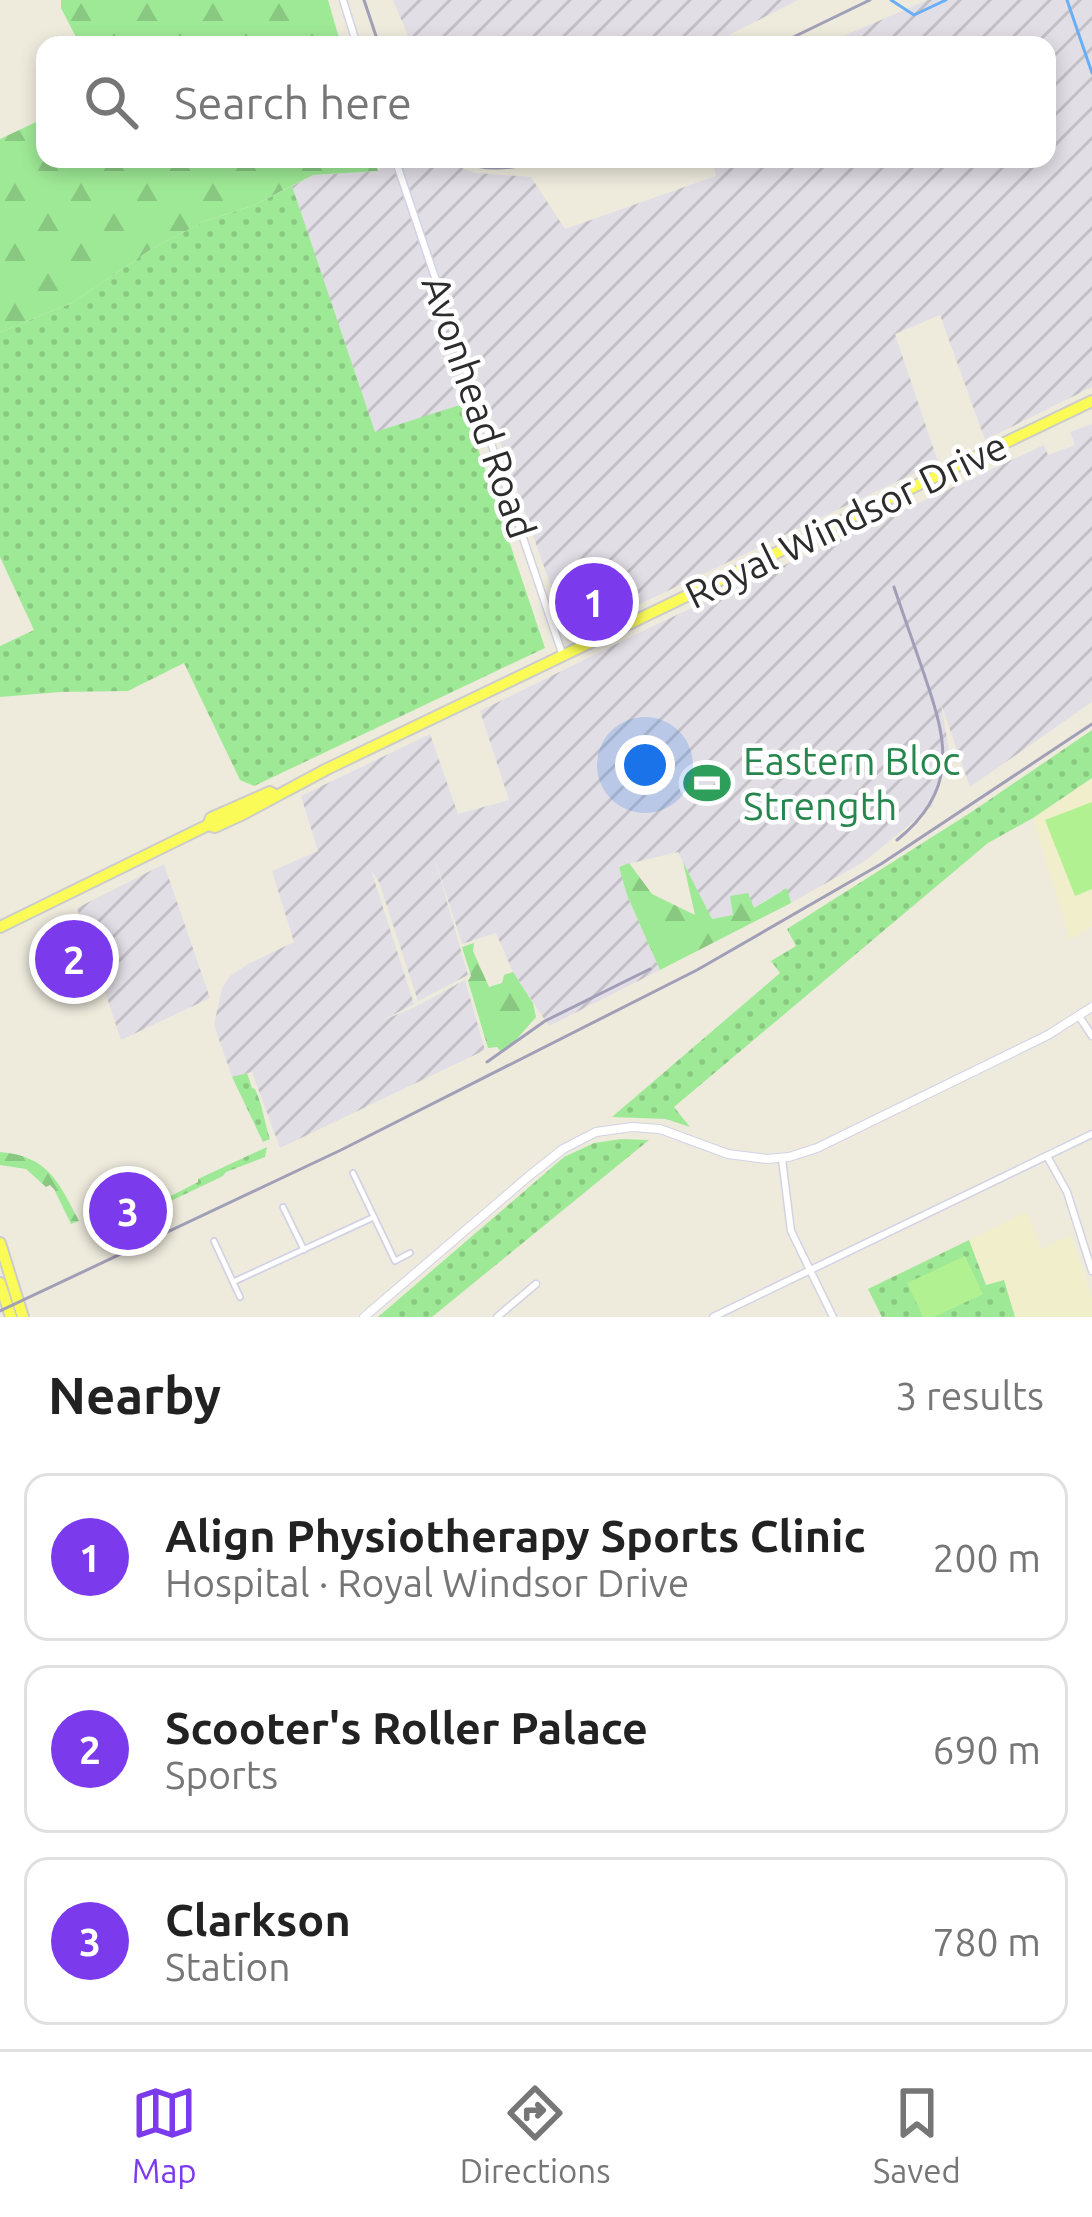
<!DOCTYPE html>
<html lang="en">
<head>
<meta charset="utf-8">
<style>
  :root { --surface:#fff; --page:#f2f2f2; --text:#222; --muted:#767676; --line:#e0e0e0; --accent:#7c3aed }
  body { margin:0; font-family:Ubuntu,sans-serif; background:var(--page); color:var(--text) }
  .you { position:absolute; left:645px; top:765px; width:42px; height:42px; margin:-30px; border:9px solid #fff; border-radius:50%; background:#1a73e8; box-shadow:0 0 0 18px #1a73e833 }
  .badge { display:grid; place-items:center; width:78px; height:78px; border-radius:50%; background:var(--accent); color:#fff; font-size:39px; font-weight:700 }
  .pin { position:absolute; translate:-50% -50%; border:6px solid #fff; box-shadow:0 3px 12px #0006 }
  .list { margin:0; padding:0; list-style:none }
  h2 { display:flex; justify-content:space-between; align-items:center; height:156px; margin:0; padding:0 48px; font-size:51px }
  h2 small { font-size:39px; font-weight:400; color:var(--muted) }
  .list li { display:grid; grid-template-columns:78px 1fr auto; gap:36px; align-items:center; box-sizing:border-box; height:168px; margin:0 24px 24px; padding:0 24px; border:3px solid var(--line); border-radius:24px }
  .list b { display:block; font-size:45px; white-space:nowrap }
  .list p { margin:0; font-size:39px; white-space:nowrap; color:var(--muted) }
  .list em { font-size:39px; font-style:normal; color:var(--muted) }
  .icon { flex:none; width:66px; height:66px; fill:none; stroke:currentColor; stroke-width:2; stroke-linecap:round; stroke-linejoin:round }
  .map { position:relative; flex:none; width:1092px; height:1317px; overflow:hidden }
  .search { position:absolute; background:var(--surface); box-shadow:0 6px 18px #0003; left:36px; right:36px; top:36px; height:132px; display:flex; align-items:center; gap:30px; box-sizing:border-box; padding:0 42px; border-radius:24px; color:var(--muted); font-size:45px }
  .sheet { height:732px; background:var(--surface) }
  nav { display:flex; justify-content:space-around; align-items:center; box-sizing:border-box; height:168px; border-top:3px solid var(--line); background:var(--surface); font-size:33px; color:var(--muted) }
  nav a { display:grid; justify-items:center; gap:6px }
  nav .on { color:var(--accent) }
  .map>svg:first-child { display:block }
</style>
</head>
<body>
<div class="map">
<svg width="1092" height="1317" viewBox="0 0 1092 1317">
  <defs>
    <pattern id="industrial-furrows" width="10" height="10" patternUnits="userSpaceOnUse" patternTransform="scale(3)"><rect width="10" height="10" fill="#e2dee6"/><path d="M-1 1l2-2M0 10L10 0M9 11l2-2" fill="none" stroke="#c2bfc5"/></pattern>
    <pattern id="grass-dots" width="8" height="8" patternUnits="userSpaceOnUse" patternTransform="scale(3)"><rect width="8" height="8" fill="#9ee996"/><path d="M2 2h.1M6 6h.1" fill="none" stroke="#88c881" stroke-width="1.8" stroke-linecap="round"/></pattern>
    <pattern id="forest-firs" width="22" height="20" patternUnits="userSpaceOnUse" patternTransform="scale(3)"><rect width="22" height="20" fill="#9ee996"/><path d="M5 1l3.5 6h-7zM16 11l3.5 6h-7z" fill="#88c881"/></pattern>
  </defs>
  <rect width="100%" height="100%" fill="#eeebdd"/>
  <g fill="url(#industrial-furrows)">
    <path d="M393,0H798L709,45H412Z"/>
    <path d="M927,0H1092V387L985,440L940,315L895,334L938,462L579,633L567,632L485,399L375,433L292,186L313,175L378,171L392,159H437L476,173L531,177L565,229L716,176L712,159H1047V45H823Z"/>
    <path d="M1092,424V702L970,787L941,704L949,750L932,806L865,861L791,903L786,889L753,908L731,896L734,915L711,919L678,852L619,866L627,895L660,970L549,1026L513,972L496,933L462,944L433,853L468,975L418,1001L379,882L371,870L414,1004L383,1020L411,1009L465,980L485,1050L280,1148L252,1072L232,1077L214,1025L222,988L230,976L248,964L294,942L272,871L318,851L301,796L430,734L458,814L509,800L480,711L653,626L1044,445L1048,455L1075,445L1070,432Z"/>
    <path d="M164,864L210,998L121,1040L77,908Z"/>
  </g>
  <g fill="#f1eecb">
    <path d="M1092,778V926L1070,940L1033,818Z"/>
    <path d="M1027,1212L1041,1249L1071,1235L1092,1298V1317H1015L1004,1280L987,1285L969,1240Z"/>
  </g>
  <g fill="url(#grass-dots)">
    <path d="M292,186L375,432L463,404L545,648L254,786L240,780L184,663L128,691L60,692L0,697V646L34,630L0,557V332L72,303L153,248L205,221L252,206Z"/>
    <path d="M1092,730V778L1033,818L988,843L674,1107L690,1127L666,1119L612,1117L780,973L771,961L796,946L787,929L973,811Z"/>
    <path d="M247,1073L252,1088L255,1089C263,1106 264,1121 270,1139L263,1142L232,1077Z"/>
    <path d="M621,1139L649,1140L432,1317H378L564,1157L594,1143Z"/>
    <path d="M267,1147L265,1157L226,1172L223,1176L100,1235L96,1230L113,1222L117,1225L139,1214L143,1208L151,1206L198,1182V1179Z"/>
    <path d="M969,1240L986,1285L1004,1280L1015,1317H882L868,1289Z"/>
  </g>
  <g fill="url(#forest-firs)">
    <path d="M61,0H328L341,45H80L61,8Z"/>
    <path d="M45,118V159H374L378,171L313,175L252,206L205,221L153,248L72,303L0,332V139Z"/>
    <path d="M683,862L712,919L733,915L730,896L748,893L754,908L787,888L791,903L660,970L627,895L619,867L629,863L652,894L695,915Z"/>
    <path d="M474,943L473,951L489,987L502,983L504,975L513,972L533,1003L536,1017L508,1049L501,1052L497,1047L488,1048L468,981L471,976L462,947Z"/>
    <path d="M0,1152C49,1156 59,1183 79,1221L71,1224L54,1189L50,1185L46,1187L26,1169L0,1165Z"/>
  </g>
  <g fill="#b1f191">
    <path d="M1092,802V889L1075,896L1045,820Z"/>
    <path d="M965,1256L983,1294L934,1317H923L907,1283Z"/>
  </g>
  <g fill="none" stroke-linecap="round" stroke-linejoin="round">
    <g stroke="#69aff7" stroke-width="3">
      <path d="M891,0L914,15L946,0"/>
      <path d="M1067,0L1092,73"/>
    </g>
    <defs>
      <g id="pedestrian">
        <path d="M353,1173L395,1261L410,1253"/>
        <path d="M283,1207L304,1250"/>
        <path d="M214,1241L240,1297"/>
        <path d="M233,1282L374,1217"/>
      </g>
      <g id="minor">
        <path d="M343,0L357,45"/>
        <path d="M395,159L563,656"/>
        <path d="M1079,1016L1092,1036"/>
        <path d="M1047,1156L1067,1192L1092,1271"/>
        <path d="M782,1159L791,1231L833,1317"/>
        <path d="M497,1317L536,1284"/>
        <path d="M713,1317L1092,1134"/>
      </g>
      <path id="tertiary" d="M364,1317L529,1176L563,1149L596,1132L632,1127L660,1129L728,1154L767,1159L789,1157L817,1148L1048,1035L1092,1007"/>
      <g id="primary">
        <path d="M208,825L215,827L241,815L327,769L1092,401"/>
        <path d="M0,927L208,825L211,818L270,792L275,795"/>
        <path d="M0,1243L23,1317"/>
        <path d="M0,1283L11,1317"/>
      </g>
    </defs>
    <use href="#pedestrian" stroke="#d3d2e5" stroke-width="8"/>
    <use href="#minor" stroke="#d3d2e5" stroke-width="9"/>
    <use href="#tertiary" stroke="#d3d2e5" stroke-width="10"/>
    <use href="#primary" stroke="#ccc" stroke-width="14"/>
    <use href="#pedestrian" stroke="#fff" stroke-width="4.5"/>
    <use href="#minor" stroke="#fff" stroke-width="6"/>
    <use href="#tertiary" stroke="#fff" stroke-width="8"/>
    <use href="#primary" stroke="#fafb56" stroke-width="10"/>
    <g stroke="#a19fb7" stroke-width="3">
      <path d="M364,0L379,45"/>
      <path d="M777,45L870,0"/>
      <path d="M453,159C482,171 512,171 541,159"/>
      <path d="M894,587C904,617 915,647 925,677C948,743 958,791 897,840"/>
      <path d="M487,1062L545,1021L650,969"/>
      <path d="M0,1311L341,1150L697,970L881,864L1092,724"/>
    </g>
  </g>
  <defs>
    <symbol id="stadium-bare" viewBox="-9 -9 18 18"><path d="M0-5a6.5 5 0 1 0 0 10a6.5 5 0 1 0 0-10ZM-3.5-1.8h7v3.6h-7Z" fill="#2e9e5b" stroke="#fff" stroke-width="2.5" paint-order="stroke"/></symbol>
  </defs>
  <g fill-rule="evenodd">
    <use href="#stadium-bare" x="674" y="750" width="66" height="66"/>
  </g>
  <g text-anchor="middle" stroke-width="9" stroke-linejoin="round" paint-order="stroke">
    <g font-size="39" fill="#2c2c2c" stroke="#fff">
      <text transform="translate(479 407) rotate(71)" y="14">Avonhead Road</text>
      <text transform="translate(846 520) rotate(-26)" y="14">Royal Windsor Drive</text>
    </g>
    <g font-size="39" fill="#27864d" stroke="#fff" text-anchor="start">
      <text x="743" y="775">Eastern Bloc<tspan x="743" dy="45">Strength</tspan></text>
    </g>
  </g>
</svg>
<div class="you"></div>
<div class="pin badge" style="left:594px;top:602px">1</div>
<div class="pin badge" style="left:74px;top:959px">2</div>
<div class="pin badge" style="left:128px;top:1211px">3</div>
<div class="search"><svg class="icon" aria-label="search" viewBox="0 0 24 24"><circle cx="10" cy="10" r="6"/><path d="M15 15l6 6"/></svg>Search here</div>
</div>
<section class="sheet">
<h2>Nearby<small>3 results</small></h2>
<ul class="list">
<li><span class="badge">1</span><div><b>Align Physiotherapy Sports Clinic</b><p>Hospital · Royal Windsor Drive</p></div><em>200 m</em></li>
<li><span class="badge">2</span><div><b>Scooter's Roller Palace</b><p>Sports</p></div><em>690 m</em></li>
<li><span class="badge">3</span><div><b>Clarkson</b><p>Station</p></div><em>780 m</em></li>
</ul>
</section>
<nav>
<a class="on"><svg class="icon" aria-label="map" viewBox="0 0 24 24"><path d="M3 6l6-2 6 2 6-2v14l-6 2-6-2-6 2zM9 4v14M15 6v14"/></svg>Map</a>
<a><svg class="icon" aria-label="directions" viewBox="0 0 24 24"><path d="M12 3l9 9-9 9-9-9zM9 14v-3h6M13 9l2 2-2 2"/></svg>Directions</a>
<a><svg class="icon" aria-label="saved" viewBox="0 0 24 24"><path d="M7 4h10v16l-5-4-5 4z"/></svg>Saved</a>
</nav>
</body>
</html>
